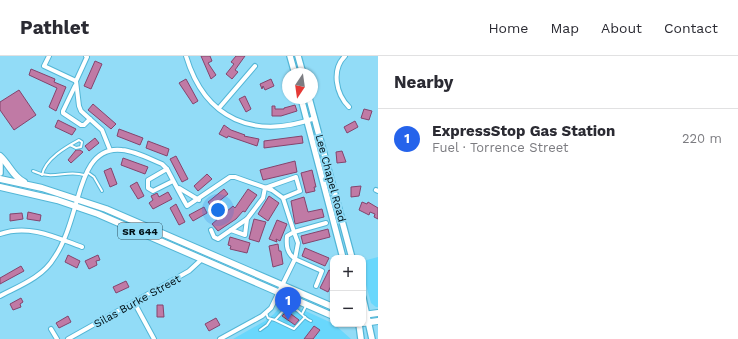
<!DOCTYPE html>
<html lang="en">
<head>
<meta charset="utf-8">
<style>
  :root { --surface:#fff; --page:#f7f7f7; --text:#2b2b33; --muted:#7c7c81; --line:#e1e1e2; --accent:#2563eb }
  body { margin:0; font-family:"Work Sans",sans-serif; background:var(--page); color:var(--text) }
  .controls { position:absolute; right:12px; bottom:12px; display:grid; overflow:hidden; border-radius:8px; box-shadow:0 1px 3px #0004 }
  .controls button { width:36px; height:36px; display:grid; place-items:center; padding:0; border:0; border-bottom:1px solid var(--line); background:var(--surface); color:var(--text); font:20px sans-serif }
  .compass { position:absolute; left:282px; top:12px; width:36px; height:36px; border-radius:50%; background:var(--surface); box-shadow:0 1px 3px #0004; rotate:193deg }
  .you { position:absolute; left:218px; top:154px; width:14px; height:14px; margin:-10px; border:3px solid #fff; border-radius:50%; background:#1a73e8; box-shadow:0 0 0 6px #1a73e833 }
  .badge { display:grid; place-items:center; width:26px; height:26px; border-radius:50%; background:var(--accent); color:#fff; font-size:13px; font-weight:700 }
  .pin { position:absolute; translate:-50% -33px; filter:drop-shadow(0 1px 2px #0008) }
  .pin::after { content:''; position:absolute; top:21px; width:14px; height:12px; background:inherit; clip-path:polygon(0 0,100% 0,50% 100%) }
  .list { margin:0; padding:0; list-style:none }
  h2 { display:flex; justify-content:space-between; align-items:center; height:52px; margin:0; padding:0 16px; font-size:17px }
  h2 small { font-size:13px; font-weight:400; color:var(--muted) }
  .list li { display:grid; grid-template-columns:26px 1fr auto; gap:12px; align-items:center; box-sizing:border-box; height:60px; padding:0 16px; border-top:1px solid var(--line) }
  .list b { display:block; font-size:15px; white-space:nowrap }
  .list p { margin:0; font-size:13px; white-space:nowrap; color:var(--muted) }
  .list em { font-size:13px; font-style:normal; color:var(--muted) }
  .map { position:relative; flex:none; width:378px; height:283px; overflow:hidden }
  header { display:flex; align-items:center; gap:24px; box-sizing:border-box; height:56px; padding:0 20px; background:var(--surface); border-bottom:1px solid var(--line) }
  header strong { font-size:19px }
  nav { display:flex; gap:22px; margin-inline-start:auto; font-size:14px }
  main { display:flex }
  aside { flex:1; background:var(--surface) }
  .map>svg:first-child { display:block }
</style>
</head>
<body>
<header>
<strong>Pathlet</strong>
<nav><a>Home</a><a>Map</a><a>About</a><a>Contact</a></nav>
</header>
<main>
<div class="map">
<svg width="378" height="283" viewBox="0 0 378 283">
  <rect width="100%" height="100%" fill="#92dcf7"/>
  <g fill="#69d7fc">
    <path d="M378,201V251H376L371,247L363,218V205Z"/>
    <path d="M286,246L334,268L351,283H233L265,265L274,258L282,248Z"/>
  </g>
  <g fill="#c07aa5" stroke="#84446d">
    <path d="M201,0H210L212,5L208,7L216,19L211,23Z"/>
    <path d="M236,0H245L235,14L238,16L232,23L226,18L234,8L231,6Z"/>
    <path d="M95,5L102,8L91,33L84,30Z"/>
    <path d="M31,13L55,23L54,26L66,31L56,55L49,51L57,32L29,19Z"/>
    <path d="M186,23L198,45L193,48L179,27Z"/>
    <path d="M271,23L274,30L265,34L263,30L262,33L260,28Z"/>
    <path d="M19,34L36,59L14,74L0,54V46Z"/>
    <path d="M245,40L251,53L246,56L239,43Z"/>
    <path d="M93,48L116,68L111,73L88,54Z"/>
    <path d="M295,49L297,55L281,60H272V50H275V53H284V52Z"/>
    <path d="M364,53L372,55L369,64L361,62Z"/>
    <path d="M58,64L76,73L72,79L55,71Z"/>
    <path d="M355,65L358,71L347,77L344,71Z"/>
    <path d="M224,69L231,74L245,79L244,80L259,83L257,90L228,80L227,82L219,78Z"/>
    <path d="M119,73L143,82L140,89L117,80Z"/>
    <path d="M302,80L303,87L264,92V85Z"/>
    <path d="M95,82L99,87L89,95L85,90Z"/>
    <path d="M148,85L169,93L167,100L146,92Z"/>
    <path d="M76,94H80L83,96L71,107L68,104Z"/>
    <path d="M342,95L346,106L337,107L336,96Z"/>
    <path d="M176,100L188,123L182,126L170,103Z"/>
    <path d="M123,102L148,111L145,118L121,109Z"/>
    <path d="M295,105L297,116L263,124L260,114Z"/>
    <path d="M111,112L117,128L110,131L104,115Z"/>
    <path d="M312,114L316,131H314L315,135L306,137L301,117Z"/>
    <path d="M207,118L212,123L198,135L194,130Z"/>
    <path d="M137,126L144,140L138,143L130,130Z"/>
    <path d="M361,130L359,140L351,141V131Z"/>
    <path d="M224,133L228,138L212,151L208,146Z"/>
    <path d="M248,133L257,139L249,150L245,156L243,155L236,163L218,175L212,168L233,150L235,152Z"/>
    <path d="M168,136L172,143L153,153L149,147L153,144L151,140L157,137L159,141Z"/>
    <path d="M269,140L279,147L268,165L258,158Z"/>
    <path d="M304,141L308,156L322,153L324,161L295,168L291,145Z"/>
    <path d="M362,146L367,148L368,146L378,152V163L374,161L375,158L370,156L369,159L359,154Z"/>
    <path d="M176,148L185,166L179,169L170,152Z"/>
    <path d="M204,151L207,157L193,165L189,159Z"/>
    <path d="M28,156L41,159L40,165L27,163Z"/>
    <path d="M22,157L23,163L10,165V158Z"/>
    <path d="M254,163L266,166L259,186L249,183Z"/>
    <path d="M277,164L287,168L280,185L276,183L277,186L269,183Z"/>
    <path d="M328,173L330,181L303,188L301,180Z"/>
    <path d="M230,181L250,187L247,197L230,193L231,190L228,189Z"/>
    <path d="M278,188L279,195H281L283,208L273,211L269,190Z"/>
    <path d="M305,192L329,202L325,210L302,200Z"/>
    <path d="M68,199L80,205L77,212L65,206Z"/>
    <path d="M98,199L100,204L96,205L97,209L89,213L85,205Z"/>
    <path d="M21,210L24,215L0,228V222Z"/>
    <path d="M329,214L333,216V226L328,236L320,232Z"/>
    <path d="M126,225L129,231L116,237L113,231Z"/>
    <path d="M21,242L23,246L20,248L21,251L13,254L10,248Z"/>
    <path d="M157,249H163L164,261H157Z"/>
    <path d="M287,255L299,264L295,269L282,260Z"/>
    <path d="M68,260L71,266L59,272L56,267Z"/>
    <path d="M216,262L220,269L209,275L205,268Z"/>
    <path d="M314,270L320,274L313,283H304Z"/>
  </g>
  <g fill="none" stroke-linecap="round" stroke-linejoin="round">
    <defs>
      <g id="lane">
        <path d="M33,115C53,125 67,113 84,119"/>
        <path d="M87,116L94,121L102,135"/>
        <path d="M42,119C45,103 66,91 79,84L82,86L81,91L76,92L70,89"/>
        <path d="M266,257L268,262L275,264L287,251C299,251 301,261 311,265"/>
        <path d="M302,258L306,250"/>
        <path d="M275,264L294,273L305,261"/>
        <path d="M260,274L267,269L271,263"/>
      </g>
      <g id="street">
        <path d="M49,0L44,10L76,25"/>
        <path d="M86,0L87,1L76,25L79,50L81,55L102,74L110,94"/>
        <path d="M186,0C205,64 255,84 315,62"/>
        <path d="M345,0C331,14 336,38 349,51"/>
        <path d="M75,30L63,55V57L81,69H84L90,63"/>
        <path d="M219,52L255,10"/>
        <path d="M173,125L153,135L148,132V124L167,113C174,126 180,138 187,150L230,121H235L272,134L283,142L294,176L287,180C286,190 287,197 295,203L271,252L262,260L220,283"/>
        <path d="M179,132L199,144"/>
        <path d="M376,134L378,135"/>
        <path d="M211,174L214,181L218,183L247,163"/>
        <path d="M231,174L245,179L247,163L263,142L265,132L296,121L300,135L283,142"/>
        <path d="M0,178C29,168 55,181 82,191"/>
        <path d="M316,230L322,215L295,203L298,187L294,176L326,167"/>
        <path d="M0,240C19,230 43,221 54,202C64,188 70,168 75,151C82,128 89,90 122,94C135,95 150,103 162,108L167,113"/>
        <path d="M134,246L154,283"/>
        <path d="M51,273L57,283"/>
        <path d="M68,283L189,215L202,203"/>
      </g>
      <g id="secondary">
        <path d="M290,0L295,18"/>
        <path d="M298,0L303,18"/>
        <path d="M301,42L343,202"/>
        <path d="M309,42L352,202"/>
        <path d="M0,104V117"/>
        <path d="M363,242L372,283"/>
        <path d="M359,268L361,283"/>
      </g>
      <g id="primary">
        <path d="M0,100C9,108 13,121 24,126"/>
        <path d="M0,123L42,132L106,153L333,251"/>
        <path d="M0,131L57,144L98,158L333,260"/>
        <path d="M363,259L378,257"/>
        <path d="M363,267L378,265"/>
      </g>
    </defs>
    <use href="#lane" stroke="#53b6d6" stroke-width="4"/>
    <use href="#street" stroke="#53b6d6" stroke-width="6"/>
    <use href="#secondary" stroke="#53b6d6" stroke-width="8"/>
    <use href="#primary" stroke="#53b6d6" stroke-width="8"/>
    <use href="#lane" stroke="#fff" stroke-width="2"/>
    <use href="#street" stroke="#fff" stroke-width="4"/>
    <use href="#secondary" stroke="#fff" stroke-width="5.5"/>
    <use href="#primary" stroke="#fff" stroke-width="6"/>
  </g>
  <g text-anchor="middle" stroke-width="4" stroke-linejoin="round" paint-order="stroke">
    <rect fill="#92dcf7" stroke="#2c4d5a" stroke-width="1" x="118" y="167" width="44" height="16" rx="3"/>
    <g font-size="10" font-weight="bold" fill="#001016">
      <text x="140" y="179">SR 644</text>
    </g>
    <g font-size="11" fill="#001016" stroke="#92dcf7">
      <text transform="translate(331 122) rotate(75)" y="4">Lee Chapel Road</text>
      <text transform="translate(137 245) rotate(-29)" y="4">Silas Burke Street</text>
    </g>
  </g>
</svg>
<div class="controls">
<button>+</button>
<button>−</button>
</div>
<svg class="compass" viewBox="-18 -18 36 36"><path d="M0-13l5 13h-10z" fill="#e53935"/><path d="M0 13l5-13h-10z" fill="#7c7c81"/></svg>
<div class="you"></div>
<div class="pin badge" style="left:288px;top:264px">1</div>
</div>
<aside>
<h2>Nearby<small></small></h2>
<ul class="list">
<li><span class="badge">1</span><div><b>ExpressStop Gas Station</b><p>Fuel · Torrence Street</p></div><em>220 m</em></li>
</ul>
</aside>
</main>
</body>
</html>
